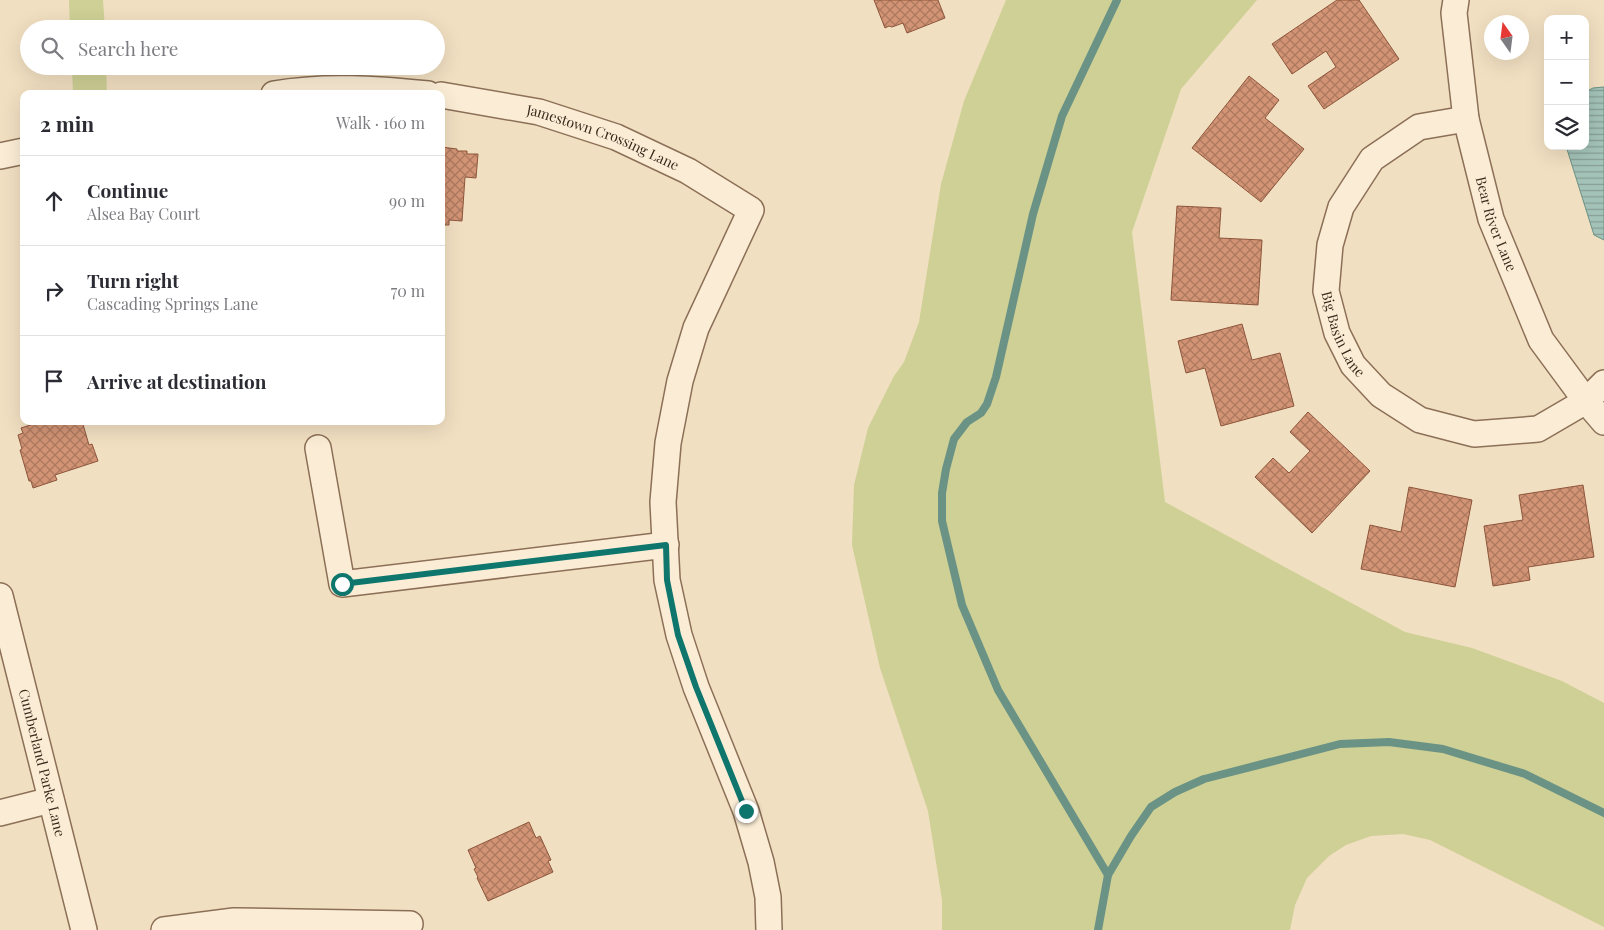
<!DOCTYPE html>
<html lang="en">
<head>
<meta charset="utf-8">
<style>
  :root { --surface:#fff; --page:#f7f7f7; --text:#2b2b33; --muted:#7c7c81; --line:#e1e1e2 }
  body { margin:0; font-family:"Playfair Display",serif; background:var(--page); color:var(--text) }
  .controls { position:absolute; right:15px; top:15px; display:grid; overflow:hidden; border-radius:10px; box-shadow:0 5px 20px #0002 }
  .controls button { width:45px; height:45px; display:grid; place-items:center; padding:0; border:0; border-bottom:1px solid var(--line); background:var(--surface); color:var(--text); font:25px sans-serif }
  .compass { position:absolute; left:1484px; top:15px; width:45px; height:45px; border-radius:50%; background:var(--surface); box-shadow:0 5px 20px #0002; rotate:346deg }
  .stop { position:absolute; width:15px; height:15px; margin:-11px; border:4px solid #0f766e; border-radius:50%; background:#fff }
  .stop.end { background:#0f766e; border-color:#fff; box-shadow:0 1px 5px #0008 }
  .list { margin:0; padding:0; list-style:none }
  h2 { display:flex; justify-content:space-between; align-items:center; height:65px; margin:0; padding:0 20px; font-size:21px }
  h2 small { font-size:16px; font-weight:400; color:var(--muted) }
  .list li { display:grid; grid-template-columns:32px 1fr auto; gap:15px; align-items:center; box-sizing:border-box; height:90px; padding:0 20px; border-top:1px solid var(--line) }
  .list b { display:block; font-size:19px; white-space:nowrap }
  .list p { margin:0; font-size:16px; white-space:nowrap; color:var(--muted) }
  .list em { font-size:16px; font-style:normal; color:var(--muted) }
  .icon { flex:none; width:28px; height:28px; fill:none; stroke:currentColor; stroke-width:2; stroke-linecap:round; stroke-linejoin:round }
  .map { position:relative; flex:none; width:1604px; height:930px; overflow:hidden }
  .search { position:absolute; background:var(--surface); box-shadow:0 5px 20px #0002; left:20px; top:20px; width:425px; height:55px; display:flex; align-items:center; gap:12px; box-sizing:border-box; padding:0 18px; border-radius:28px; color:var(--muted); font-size:19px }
  .panel { position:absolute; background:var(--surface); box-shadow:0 5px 20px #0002; left:20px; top:90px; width:425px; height:335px; border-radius:10px }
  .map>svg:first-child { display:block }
</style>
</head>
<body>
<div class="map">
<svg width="1604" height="930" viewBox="0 0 1604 930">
  <defs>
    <pattern id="water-rules" width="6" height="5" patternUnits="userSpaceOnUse" patternTransform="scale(1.25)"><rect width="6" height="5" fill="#a4c3b8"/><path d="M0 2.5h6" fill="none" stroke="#879e95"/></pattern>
    <pattern id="building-cross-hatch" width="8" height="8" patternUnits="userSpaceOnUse" patternTransform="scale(1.25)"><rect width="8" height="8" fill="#d29475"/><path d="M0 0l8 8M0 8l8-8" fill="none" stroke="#ac795f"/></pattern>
  </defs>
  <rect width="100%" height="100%" fill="#f1dfc1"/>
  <g fill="#ced095">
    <path d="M69,0H103L105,29H70Z"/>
    <path d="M1006,0H1257L1181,89L1132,232L1165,502L1405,632L1472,648L1562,681L1604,703V927L1430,840L1403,834L1371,836L1346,845L1329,856L1307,878L1295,905L1290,930H942V900L928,811L880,668L852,545L854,485L868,428L894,376L904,362L919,322L941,184L964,101Z"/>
    <path d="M72,66H106L107,94H73Z"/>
  </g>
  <path fill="url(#water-rules)" stroke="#6a9285" d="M1604,87V240L1594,235L1566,146H1585V92L1593,88Z"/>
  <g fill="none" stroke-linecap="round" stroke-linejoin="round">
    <g stroke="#6a9285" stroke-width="8">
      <path d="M1108,875L1131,836L1151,807L1175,792L1204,779L1340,744L1389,742L1443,749L1525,774L1604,813"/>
      <path d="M1098,930L1108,875L998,690L962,605L942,521V493L946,469L954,439L967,422L981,413L987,404L996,377L1033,214L1062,116L1117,0"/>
    </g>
  </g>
  <g fill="url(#building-cross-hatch)" stroke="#8d553b">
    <path d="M874,0H938L945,18L907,33L903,23L892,27L889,26L885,28Z"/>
    <path d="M1337,0H1359L1399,59L1324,109L1308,86L1336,67L1326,51L1292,74L1272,44Z"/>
    <path d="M1249,76L1279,100L1265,118L1304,149L1261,202L1192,148Z"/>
    <path d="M441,147L457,149V151H467V154H478L476,178L465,177L462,221L449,220V225H441Z"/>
    <path d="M1177,206L1221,208L1219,238L1262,240L1258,305L1171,300Z"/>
    <path d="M1242,324L1252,360L1280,353L1294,406L1221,426L1205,368L1186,373L1178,341Z"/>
    <path d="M1308,412L1370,471L1312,533L1255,477L1273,458L1289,473L1310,451L1290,432Z"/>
    <path d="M43,421H82L89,445L92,444L98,461L55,475L57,480L33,488L31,481H29L20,450L22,449L18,435L23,433L21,428Z"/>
    <path d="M1583,485L1594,557L1528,567L1530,580L1493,586L1484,526L1523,520L1519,495Z"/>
    <path d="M1409,487L1472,500L1455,587L1361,569L1370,525L1401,532Z"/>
    <path d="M529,822L536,838L540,836L551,860L548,861L553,872L488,901L477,878L478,877L474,869L476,868L468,850Z"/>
  </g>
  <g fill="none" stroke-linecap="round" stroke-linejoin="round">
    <defs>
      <g id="minor">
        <path id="s1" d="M1456,0L1454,13L1466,119L1491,219L1541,340L1586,401L1604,422"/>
        <path d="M274,94C325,85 377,89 428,94"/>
        <path id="s2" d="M441,95L539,112L616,137L688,171L751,210L696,328L680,381L668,443L663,502L667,580L679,635L696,687L746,811L761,862L768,897L769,930"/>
        <path id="s3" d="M1466,119L1419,127L1372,159L1341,207L1330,245L1326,291L1337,333L1353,365L1381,395L1420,420L1474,434L1538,429L1586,401L1604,383"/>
        <path d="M0,156L24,151"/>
        <path d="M318,448L342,584L666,545"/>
        <path id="s4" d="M0,596L84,930"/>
        <path d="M0,813L51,800"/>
        <path d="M164,930L234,921L410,924"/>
      </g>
    </defs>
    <use href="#minor" stroke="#8c6f57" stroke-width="28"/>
    <use href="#minor" stroke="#fbedd5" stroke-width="25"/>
  </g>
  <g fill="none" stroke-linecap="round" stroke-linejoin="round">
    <path stroke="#0f766e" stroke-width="6" d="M342,584L666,545L667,580L678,635L696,687L746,811"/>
  </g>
  <g text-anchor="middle" stroke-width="4" stroke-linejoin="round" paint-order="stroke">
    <g font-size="14" fill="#3b291d" stroke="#f8ead2">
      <text dy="5" stroke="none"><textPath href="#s2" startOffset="168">Jamestown Crossing Lane</textPath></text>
      <text dy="5" stroke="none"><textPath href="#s1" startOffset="229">Bear River Lane</textPath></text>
      <text dy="5" stroke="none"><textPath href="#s3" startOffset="294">Big Basin Lane</textPath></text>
      <text dy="5" stroke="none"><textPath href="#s4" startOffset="172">Cumberland Parke Lane</textPath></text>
    </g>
  </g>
</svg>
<div class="controls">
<button>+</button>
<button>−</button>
<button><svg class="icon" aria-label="layers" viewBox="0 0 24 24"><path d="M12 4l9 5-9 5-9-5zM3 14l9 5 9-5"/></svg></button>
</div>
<svg class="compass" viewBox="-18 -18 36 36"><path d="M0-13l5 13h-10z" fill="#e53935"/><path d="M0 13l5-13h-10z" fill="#7c7c81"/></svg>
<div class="stop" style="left:342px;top:584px"></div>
<div class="stop end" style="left:746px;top:811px"></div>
<div class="search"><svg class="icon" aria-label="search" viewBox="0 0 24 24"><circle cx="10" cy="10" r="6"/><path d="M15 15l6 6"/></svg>Search here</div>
<section class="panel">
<h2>2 min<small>Walk · 160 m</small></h2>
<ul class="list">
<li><svg class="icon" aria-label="ahead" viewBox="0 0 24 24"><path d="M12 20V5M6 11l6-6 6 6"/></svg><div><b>Continue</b><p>Alsea Bay Court</p></div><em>90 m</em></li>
<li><svg class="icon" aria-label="right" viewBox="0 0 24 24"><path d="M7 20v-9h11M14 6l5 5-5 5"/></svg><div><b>Turn right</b><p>Cascading Springs Lane</p></div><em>70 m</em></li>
<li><svg class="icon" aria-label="arrive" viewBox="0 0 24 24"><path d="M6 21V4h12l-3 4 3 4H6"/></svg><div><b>Arrive at destination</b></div></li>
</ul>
</section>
</div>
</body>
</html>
